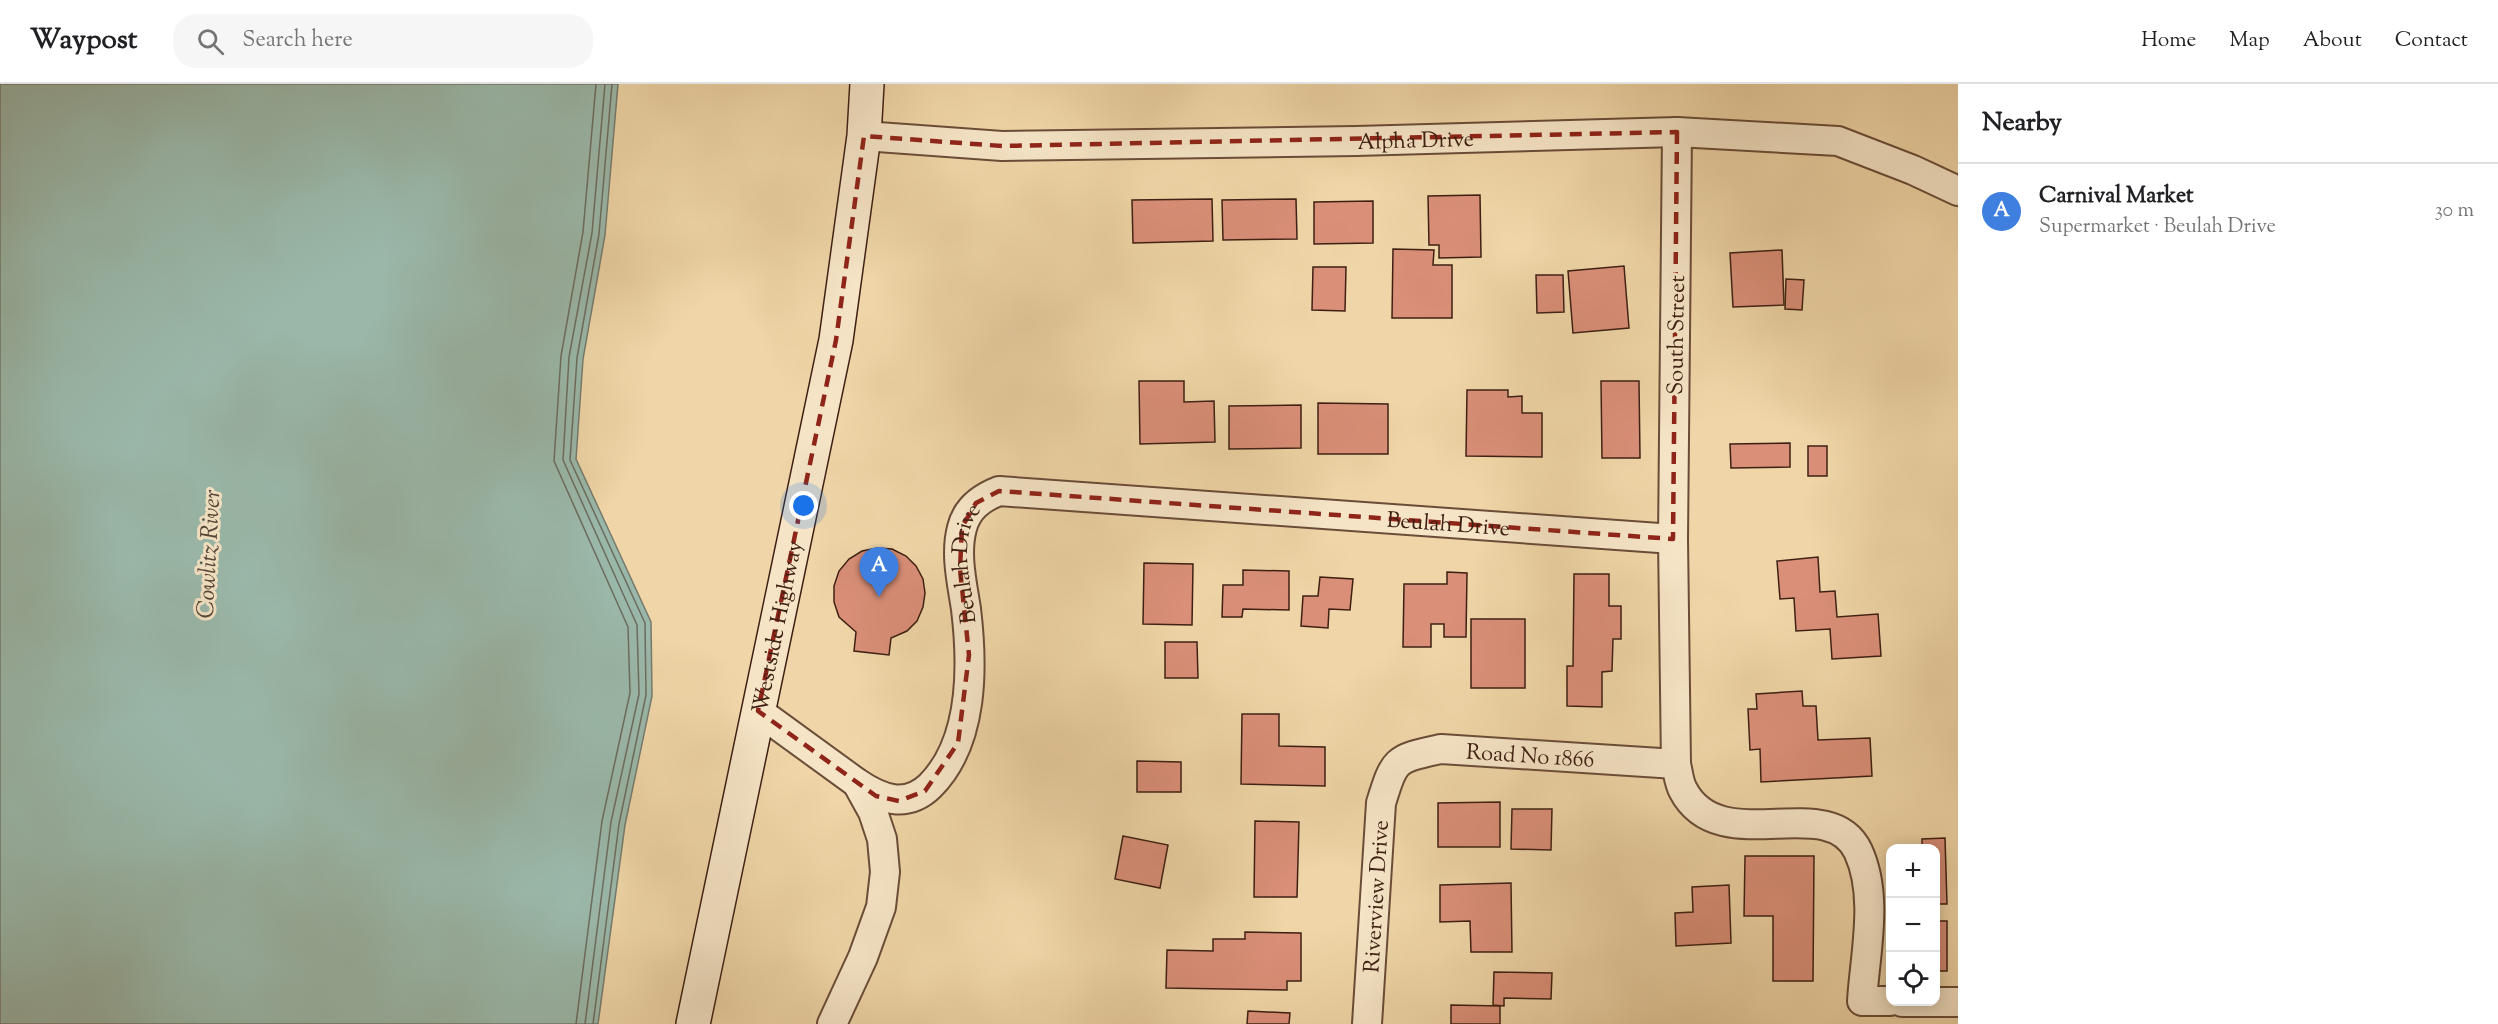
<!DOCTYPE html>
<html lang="en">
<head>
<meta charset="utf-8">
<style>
  :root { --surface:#fff; --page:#f6f6f6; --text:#202124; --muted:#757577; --line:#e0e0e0; --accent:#8f2418 }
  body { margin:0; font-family:"Sorts Mill Goudy",serif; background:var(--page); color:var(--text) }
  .controls { position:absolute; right:18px; bottom:18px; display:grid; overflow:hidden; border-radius:12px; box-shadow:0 3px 15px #0003 }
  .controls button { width:54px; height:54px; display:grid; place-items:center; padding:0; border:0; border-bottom:2px solid var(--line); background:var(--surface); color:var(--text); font:30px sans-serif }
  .you { position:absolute; left:804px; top:422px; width:21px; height:21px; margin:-15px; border:4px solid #fff; border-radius:50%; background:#1a73e8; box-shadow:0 0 0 9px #1a73e833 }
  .badge { display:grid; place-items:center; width:39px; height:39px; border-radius:50%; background:var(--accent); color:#fff; font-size:20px; font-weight:700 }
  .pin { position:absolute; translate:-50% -50px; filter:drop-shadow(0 2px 3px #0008) }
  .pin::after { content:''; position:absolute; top:32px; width:21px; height:18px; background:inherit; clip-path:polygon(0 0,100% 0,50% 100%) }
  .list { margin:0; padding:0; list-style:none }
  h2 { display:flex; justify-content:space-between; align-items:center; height:78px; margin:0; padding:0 24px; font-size:26px }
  h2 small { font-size:20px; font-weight:400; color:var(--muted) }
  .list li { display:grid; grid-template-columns:39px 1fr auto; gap:18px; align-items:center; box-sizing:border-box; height:96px; padding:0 24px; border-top:2px solid var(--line) }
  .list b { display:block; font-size:22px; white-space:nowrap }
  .list p { margin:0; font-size:20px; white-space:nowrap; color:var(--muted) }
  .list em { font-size:20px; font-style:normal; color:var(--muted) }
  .icon { flex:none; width:33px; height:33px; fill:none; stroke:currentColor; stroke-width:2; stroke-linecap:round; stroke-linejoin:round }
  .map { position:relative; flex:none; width:1958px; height:940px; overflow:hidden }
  header { display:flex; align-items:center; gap:36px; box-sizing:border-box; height:84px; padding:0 30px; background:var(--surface); border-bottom:2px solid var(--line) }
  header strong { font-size:28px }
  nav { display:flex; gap:33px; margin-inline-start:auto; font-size:21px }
  .search { width:420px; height:54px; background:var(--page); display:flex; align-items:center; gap:15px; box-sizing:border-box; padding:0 21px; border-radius:24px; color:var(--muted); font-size:22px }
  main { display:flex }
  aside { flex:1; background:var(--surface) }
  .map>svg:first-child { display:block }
</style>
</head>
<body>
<header>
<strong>Waypost</strong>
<div class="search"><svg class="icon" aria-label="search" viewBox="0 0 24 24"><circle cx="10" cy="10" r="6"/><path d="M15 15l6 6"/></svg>Search here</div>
<nav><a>Home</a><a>Map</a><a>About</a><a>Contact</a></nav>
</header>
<main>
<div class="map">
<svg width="1958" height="940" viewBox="0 0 1958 940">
  <rect width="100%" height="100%" fill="#efd5a7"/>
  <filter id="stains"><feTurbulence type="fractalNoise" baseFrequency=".00333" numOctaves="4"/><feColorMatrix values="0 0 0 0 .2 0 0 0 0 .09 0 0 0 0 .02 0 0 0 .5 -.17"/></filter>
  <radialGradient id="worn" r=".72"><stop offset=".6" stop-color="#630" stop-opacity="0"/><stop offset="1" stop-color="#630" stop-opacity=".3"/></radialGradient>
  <path fill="#9ab8aa" stroke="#757b6e" stroke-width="1.5" d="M0,0H618L605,151L583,275L576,375L651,538L652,612L625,741L598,940H0Z"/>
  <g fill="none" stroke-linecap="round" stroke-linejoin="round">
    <g stroke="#6c6c5e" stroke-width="1.5">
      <path d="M576,940L602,737L630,609L628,543L554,377L561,272L583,148L596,0"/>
      <path d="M585,940L611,738L639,610L637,541L563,376L569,273L592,149L605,0"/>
      <path d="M593,940L619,740L646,611L645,539L570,376L577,274L599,150L612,0"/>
    </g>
  </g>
  <g fill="#da8f78" stroke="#3e2013" stroke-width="1.5">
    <path d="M1480,111L1481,173L1439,174V161H1429L1428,112Z"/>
    <path d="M1212,115L1213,157L1133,159L1132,116Z"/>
    <path d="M1296,115L1297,155L1223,156L1222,116Z"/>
    <path d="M1373,117V159L1314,160V118Z"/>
    <path d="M1393,165L1434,166L1433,181H1452V234H1392Z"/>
    <path d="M1782,166L1784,221L1733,223L1730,169Z"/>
    <path d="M1624,182L1629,244L1573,249L1568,187Z"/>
    <path d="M1313,183H1346L1345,227L1312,226Z"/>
    <path d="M1536,191H1563L1564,228L1537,229Z"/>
    <path d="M1786,195L1804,196L1802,226L1785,225Z"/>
    <path d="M1139,297H1184V318L1214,317L1215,358L1140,360Z"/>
    <path d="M1601,297H1639L1640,374H1602Z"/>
    <path d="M1467,306H1508V313L1522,312V329H1542V373L1466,372Z"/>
    <path d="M1318,319L1388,320V370H1318Z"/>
    <path d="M1301,321V364L1229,365V322Z"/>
    <path d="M1790,359V383L1731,384L1730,360Z"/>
    <rect x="1808" y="362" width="19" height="30"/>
    <path d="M878,464L892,465L906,472L916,482L923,495L925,509L923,523L917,537L907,547L891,554L889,571L854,567L856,548L839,533L834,518V502L839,487L849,475L862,467Z"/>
    <path d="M1818,473L1820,508L1835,507L1837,533L1878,530L1881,572L1832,575L1830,545L1796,547L1794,514L1780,515L1777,477Z"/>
    <path d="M1144,479L1193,480L1192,541L1143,540Z"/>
    <path d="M1243,486L1289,487V526L1243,525L1242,533H1222L1223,501H1243Z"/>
    <path d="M1447,488L1467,489L1466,553H1444V540H1431V563H1403L1404,500H1447Z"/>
    <path d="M1574,490H1609V522H1621V555H1613L1612,587L1602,588V623L1567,622V582H1573Z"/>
    <path d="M1320,493L1353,495L1350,526L1329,525L1328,544L1301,542L1303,512H1318Z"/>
    <rect x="1471" y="535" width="54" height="69"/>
    <path d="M1165,558H1197L1198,594H1165Z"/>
    <path d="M1802,607L1803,622H1816L1818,656L1870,654L1872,692L1761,698L1760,665L1750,666L1748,625H1757L1756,610Z"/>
    <path d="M1242,630H1279V662L1325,663V702L1241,700Z"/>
    <path d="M1137,677L1181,678V708H1137Z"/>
    <path d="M1500,718V763H1438V719Z"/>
    <path d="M1512,725H1552L1551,766L1511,765Z"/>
    <path d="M1255,737L1299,738L1297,813H1254Z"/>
    <path d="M1123,752L1168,761L1160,804L1115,795Z"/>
    <path d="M1945,754L1947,820H1936V764H1922V755Z"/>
    <path d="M1745,772H1814L1813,897H1773V832H1744Z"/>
    <path d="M1511,799L1512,868H1471L1470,837L1440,838V801Z"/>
    <path d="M1729,801L1731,859L1676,862L1675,829L1693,828L1692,803Z"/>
    <rect x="1936" y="837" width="11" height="50"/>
    <path d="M1245,848L1301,849V897H1287V906L1166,904L1167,866L1213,867V855H1245Z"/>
    <path d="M1494,888L1552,889L1551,915L1504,914V922L1493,921Z"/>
    <path d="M1451,921L1500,922V940H1451Z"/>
    <path d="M1248,927L1290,929L1289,940H1247Z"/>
  </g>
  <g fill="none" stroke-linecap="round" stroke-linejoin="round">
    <defs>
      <g id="minor">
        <path d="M1677,48L1673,455L1676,680C1678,688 1679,699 1683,706C1720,777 1828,705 1858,767C1879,812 1865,869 1862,917H1890"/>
        <path id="s1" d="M864,52L1002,62L1356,57L1677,48L1838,57L1913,86L1958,107"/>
        <path d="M758,627L857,699L873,728L882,755L885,788L881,823L863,873L832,940"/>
        <path id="s2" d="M857,699C881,715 906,725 930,702C974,658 973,583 966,525C962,499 955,470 962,444C967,424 981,414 999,407L1673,455"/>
        <path d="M1902,918H1958"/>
        <path id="s3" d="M1367,940L1381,719C1395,674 1395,675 1441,665L1676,680"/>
      </g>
      <g id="secondary">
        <path id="s4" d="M693,940L836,256L864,52L867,0"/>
      </g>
    </defs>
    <use href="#minor" stroke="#6a4d38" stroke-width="32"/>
    <use href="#secondary" stroke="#3e2013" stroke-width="36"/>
    <use href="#minor" stroke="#f5e4c6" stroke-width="28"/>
    <use href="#secondary" stroke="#f5e4c6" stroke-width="33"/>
  </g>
  <path fill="none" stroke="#8f2418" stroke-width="4.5" stroke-dasharray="12 8" stroke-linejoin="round" d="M1677,48L1673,455L999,407L976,419L962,443L960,485L969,571L958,659L925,707L899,717L876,712L758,627L836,256L864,52L1002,62Z"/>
  <g text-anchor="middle" stroke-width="6" stroke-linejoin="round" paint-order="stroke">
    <g font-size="22" fill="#3e2013" stroke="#f5e4c6">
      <text dy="8" stroke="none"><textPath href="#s1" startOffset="552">Alpha Drive</textPath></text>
      <text transform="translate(1675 251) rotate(-89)" y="8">South Street</text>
      <text dy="8" stroke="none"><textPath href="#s2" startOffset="854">Beulah Drive</textPath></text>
      <text dy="8" stroke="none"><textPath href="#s2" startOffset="314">Beulah Drive</textPath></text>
      <text dy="8" stroke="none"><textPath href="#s4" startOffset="406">Westside Highway</textPath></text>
      <text dy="8" stroke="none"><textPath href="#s3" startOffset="400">Road No 1866</textPath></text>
      <text dy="8" stroke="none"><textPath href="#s3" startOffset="128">Riverview Drive</textPath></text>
    </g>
    <g font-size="24" font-style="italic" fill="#554639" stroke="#f5e4c6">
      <text transform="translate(208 470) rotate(-87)" y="8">Cowlitz River</text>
    </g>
  </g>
  <rect width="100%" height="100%" filter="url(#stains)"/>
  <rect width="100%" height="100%" fill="url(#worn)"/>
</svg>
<div class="controls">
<button>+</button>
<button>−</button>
<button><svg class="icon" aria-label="locate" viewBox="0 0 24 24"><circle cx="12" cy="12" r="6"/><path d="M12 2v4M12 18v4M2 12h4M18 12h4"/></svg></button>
</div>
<div class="you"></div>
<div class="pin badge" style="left:879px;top:513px;background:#3f7fe0">A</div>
</div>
<aside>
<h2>Nearby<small></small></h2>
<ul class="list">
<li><span class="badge" style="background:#3f7fe0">A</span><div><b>Carnival Market</b><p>Supermarket · Beulah Drive</p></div><em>30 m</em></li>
</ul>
</aside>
</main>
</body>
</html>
